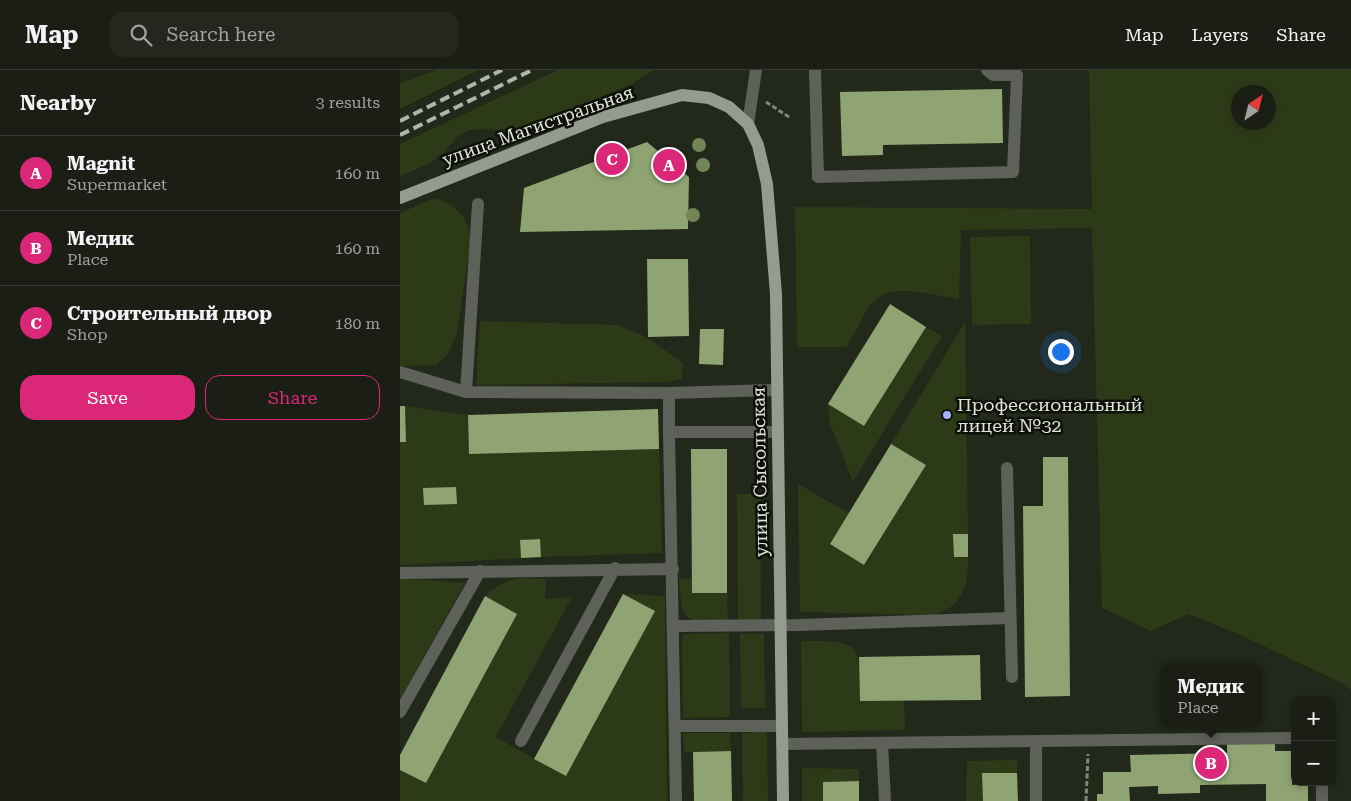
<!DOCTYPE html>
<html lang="en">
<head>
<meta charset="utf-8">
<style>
  :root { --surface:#1a1e14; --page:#23271d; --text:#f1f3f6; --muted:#9fa2a0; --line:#383c34; --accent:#db2777 }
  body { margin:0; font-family:"Roboto Serif",serif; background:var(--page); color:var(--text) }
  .controls { position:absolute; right:15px; bottom:15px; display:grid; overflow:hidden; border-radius:10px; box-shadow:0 2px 8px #0003 }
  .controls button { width:45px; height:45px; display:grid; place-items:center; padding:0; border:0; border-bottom:1px solid var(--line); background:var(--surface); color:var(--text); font:25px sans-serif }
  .compass { position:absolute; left:831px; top:15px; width:45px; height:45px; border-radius:50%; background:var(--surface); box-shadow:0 2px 8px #0003; rotate:35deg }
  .you { position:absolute; left:660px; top:281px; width:18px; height:18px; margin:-12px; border:4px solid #fff; border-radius:50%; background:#1a73e8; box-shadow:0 0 0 8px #1a73e833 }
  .badge { display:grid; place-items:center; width:32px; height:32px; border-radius:50%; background:var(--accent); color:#fff; font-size:16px; font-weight:700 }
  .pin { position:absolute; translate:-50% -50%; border:2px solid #fff; box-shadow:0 1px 5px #0006 }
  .popup { position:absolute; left:760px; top:593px; width:102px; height:65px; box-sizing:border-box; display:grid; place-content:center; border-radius:10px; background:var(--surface); filter:drop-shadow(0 1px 4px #0005); font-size:16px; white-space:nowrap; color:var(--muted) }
  .popup b { font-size:19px; color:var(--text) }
  .popup::after { content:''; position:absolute; left:50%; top:100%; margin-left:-10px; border:10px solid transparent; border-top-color:var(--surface) }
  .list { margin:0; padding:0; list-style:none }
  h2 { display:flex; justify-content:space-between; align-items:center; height:65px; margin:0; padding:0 20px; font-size:21px }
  h2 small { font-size:16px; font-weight:400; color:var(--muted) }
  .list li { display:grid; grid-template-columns:32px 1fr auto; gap:15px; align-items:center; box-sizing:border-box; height:75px; padding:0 20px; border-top:1px solid var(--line) }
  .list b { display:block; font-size:19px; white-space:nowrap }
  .list p { margin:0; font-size:16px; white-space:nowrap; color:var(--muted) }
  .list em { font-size:16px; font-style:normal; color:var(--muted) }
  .actions { display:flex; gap:10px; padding:15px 20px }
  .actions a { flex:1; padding:11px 0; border:1px solid var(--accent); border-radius:15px; text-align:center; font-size:18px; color:var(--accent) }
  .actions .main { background:var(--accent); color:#fff }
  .icon { flex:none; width:28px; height:28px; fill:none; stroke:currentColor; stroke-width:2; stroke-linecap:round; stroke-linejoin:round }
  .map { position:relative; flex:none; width:951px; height:731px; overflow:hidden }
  header { display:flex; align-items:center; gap:30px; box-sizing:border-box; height:70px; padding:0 25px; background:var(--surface); border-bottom:1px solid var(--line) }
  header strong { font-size:24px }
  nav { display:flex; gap:28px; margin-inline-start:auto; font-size:18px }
  .search { width:350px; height:45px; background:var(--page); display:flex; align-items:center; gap:12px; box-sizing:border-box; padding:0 18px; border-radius:15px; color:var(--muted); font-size:19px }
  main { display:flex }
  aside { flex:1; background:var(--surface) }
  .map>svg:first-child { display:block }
</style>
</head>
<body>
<header>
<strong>Map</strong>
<div class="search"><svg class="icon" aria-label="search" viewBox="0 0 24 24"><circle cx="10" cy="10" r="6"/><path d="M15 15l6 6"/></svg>Search here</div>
<nav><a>Map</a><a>Layers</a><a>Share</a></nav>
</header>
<main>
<aside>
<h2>Nearby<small>3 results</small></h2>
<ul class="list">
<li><span class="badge">A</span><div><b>Magnit</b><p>Supermarket</p></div><em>160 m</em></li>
<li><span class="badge">B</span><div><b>Медик</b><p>Place</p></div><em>160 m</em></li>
<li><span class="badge">C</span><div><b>Строительный двор</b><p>Shop</p></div><em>180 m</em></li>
</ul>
<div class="actions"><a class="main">Save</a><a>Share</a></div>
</aside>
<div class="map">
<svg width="951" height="731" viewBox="0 0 951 731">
  <rect width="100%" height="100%" fill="#22281a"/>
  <g fill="#2d3a18" fill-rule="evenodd">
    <path d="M37,0H78L0,39V13Z"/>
    <path d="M158,0H254L230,15L122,59C106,62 79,57 67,61C56,65 50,77 41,85C29,95 15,100 0,106V74Z"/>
    <path d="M689,0H951V620L946,615L838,564L788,544L751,561L702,538L692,158L561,160L559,229C535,226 495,212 475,230C465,239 455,264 447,277H397L395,137L692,139ZM838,22H868V52H838Z"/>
    <path d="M35,128L50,134L64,147L71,167L57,264L47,285L36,295L0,296V143Z"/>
    <path d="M630,166L631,254L572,255L570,167Z"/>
    <path d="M80,251L217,255L246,267L283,293L282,309L268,312L76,315Z"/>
    <path d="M565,252L568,464H554V487H568C569,514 562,539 532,545L400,542L398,414L449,443L430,474L465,495L526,395L491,374Z"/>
    <path d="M526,257L542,266L453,411L430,354L428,334L464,356Z"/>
    <path d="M5,336L68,345L69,384L259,379L262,483L141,487L140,469L120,470L121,488L0,495V372H6Z"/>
    <path d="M337,424H360L361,549H338Z"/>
    <path d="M0,508L65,513L0,629Z"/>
    <path d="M121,508L146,509L145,529L172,527L96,667L165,706L255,541L223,524L265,526L267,731H0V700L26,713L117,544L85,526C97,515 105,511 121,508Z"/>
    <path d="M279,508L292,509V523H327L328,551C283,551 282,554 279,508Z"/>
    <path d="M329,563L330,647L283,648L282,564Z"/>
    <path d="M340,564H364L365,638H341Z"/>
    <path d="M401,571C462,571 459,571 460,631H504L505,660L402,662Z"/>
    <path d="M367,662L368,731H343L342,663Z"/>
    <path d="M283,663H330L331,681L284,682Z"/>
    <path d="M617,690V703H583V731H566L567,691Z"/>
    <path d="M402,698L459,699V711L423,712V731H402Z"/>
  </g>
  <g fill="#90a473">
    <path d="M602,19L603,73L483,75V85L442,86L440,22Z"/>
    <path d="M247,72L289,107L288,159L120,162L124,118Z"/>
    <path d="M247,189H288L289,266L248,267Z"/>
    <path d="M490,234L526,257L464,356L428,334Z"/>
    <path d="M300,259H324L323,295L299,294Z"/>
    <path d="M0,336H5L6,372H0Z"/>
    <path d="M258,339L259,379L69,384L68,345Z"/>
    <path d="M491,374L526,395L464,495L430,474Z"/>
    <path d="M291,379H327V523H292Z"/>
    <path d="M643,387H668L670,626L625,627L623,436H643Z"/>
    <path d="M56,417L57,434L24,435L23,418Z"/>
    <path d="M553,464H568V487H554Z"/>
    <path d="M140,469L141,487L121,488L120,470Z"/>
    <path d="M223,524L255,541L166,706L134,689Z"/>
    <path d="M85,526L117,544L26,713L0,700V685Z"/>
    <path d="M580,585L581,630L460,631L459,587Z"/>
    <path d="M875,672V681H892V715L908,714V731H866V714L800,715V723L758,724V716L729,717L730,731H697V724H703V702H731L730,685L827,683V673Z"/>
    <path d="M331,681L332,731H294L293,682Z"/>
    <path d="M582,703H617L618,731H583Z"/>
    <path d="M459,711V731H423V712Z"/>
  </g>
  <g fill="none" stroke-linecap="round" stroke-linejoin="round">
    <g stroke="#82877b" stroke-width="3" stroke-dasharray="5 2.5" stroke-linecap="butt">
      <path d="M366,32L389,47"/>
      <path d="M686,731L688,684"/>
    </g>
    <g stroke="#5e6159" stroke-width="12">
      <path d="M415,0L418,107L613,102L617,5H593L587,0"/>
      <path d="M348,54L356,0"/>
      <path d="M0,302L66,322L269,323L376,320"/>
      <path d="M66,322L78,134"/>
      <path d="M269,323V362"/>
      <path d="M607,398L612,607"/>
      <path d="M0,503L273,499"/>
      <path d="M274,556L399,555L609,548"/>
      <path d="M0,642L80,501"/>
      <path d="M275,656H381"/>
      <path d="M121,671L215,498"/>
      <path d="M636,672V731"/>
      <path d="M482,673L485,731"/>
      <path d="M382,674L895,668"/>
      <path d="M922,712V731"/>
      <path d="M276,731L269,362H377"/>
    </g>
    <path stroke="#959c8d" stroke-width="12" d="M0,128L203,47L282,25L309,28L329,37L348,54L358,75L367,114L376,224L383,731"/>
    <g stroke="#b0b4a9" stroke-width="4" stroke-dasharray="10 5" stroke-linecap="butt">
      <path d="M0,51L102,0"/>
      <path d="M0,65L132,0"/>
    </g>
  </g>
  <g fill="#728556">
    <circle cx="299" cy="75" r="7"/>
    <circle cx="303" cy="95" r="7"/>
    <circle cx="293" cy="145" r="7"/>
  </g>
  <circle fill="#a5b1fc" stroke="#0d1009" stroke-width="2" cx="547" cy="345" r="5"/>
  <g text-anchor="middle" stroke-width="5" stroke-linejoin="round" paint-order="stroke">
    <g font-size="18" fill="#e0e4da" stroke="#0d1009">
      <text transform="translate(138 56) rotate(-20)" y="6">улица Магистральная</text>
      <text transform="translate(360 402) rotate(-91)" y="6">улица Сысольская</text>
    </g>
    <g font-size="18" fill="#e0e4da" stroke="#0d1009" text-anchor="start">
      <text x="557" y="341">Профессиональный<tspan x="557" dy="21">лицей №32</tspan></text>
    </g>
  </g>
</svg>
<div class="controls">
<button>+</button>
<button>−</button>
</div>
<svg class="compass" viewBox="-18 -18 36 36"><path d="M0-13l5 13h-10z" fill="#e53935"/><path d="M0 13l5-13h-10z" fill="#9fa2a0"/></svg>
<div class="you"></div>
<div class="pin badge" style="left:269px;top:95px">A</div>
<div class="pin badge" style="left:811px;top:693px">B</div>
<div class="popup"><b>Медик</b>Place</div>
<div class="pin badge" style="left:212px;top:89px">C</div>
</div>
</main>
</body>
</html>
